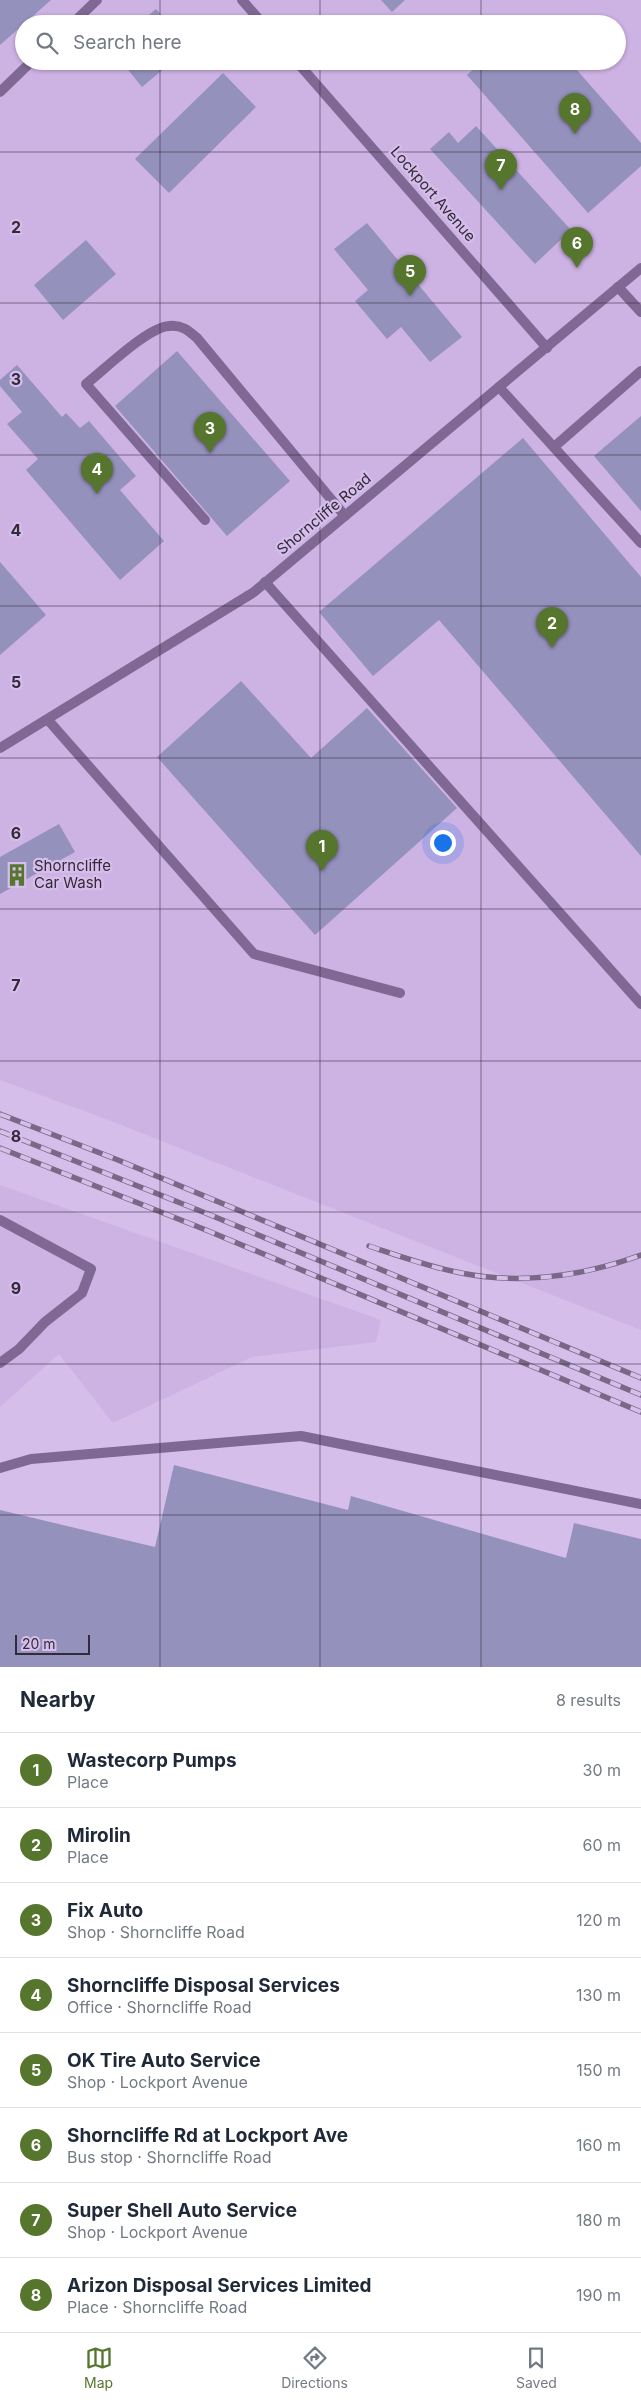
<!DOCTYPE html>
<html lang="en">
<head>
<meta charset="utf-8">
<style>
  :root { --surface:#fff; --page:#f6f6f7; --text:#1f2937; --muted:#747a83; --line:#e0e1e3; --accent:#57762d }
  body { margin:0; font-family:Inter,sans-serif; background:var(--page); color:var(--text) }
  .scale { position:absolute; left:15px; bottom:12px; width:75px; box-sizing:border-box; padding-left:5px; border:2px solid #332a3b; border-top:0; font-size:14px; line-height:18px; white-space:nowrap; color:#332a3b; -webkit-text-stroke:4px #d6beea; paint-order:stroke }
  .you { position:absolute; left:442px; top:842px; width:18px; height:18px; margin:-12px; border:4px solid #fff; border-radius:50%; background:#1a73e8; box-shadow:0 0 0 8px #1a73e833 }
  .badge { display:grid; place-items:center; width:32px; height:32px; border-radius:50%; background:var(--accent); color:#fff; font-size:16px; font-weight:700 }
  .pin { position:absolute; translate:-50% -41px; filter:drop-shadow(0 1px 2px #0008) }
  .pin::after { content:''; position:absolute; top:26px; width:18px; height:15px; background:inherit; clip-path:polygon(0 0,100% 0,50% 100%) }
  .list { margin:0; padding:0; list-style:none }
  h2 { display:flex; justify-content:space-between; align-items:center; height:65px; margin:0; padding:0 20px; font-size:21px }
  h2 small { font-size:16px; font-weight:400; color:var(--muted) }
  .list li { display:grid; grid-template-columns:32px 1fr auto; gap:15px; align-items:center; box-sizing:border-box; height:75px; padding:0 20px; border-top:1px solid var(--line) }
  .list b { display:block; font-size:19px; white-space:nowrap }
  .list p { margin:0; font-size:16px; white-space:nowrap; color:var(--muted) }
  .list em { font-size:16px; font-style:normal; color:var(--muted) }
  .icon { flex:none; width:28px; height:28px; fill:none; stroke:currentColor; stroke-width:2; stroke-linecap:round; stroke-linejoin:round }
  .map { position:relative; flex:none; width:641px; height:1667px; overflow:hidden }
  .search { position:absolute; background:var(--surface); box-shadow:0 1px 4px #0004; left:15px; right:15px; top:15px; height:55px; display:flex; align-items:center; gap:12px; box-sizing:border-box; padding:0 18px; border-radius:28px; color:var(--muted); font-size:19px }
  .sheet { height:665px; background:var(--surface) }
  nav { display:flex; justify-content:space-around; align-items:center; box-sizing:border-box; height:70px; border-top:1px solid var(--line); background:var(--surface); font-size:14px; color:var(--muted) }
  nav a { display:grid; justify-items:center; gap:2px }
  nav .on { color:var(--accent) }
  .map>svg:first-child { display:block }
</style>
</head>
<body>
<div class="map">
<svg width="641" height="1667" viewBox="0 0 641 1667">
  <rect width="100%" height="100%" fill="#d6beea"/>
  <g fill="#cdb2e4" fill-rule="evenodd">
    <path d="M0,0H641V1330L111,1121L0,1080ZM24,24H617V61H24Z"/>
    <path d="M0,1185L381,1320L376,1342L252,1357L113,1423L59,1354L0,1407Z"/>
  </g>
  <g fill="#9591bd">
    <path d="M0,0H51L0,45Z"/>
    <path d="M381,0H405L392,12Z"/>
    <path d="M156,9L169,24H138Z"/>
    <path d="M121,61H173L142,87Z"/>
    <path d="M482,61H569L641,143V166L588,213L467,75Z"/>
    <path d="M223,73L256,107L169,193L135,159Z"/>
    <path d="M476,126L571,230L535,264L430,149L449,132L458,143Z"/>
    <path d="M367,223L462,337L430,362L401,327L387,339L355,301L368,290L334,249Z"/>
    <path d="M86,240L116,274L63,320L34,285Z"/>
    <path d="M177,351L290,481L227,536L115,406Z"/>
    <path d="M17,365L62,417L66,413L80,428L89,421L136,476L120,490L164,541L120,580L26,470L38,459L7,424L22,412L0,386V380Z"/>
    <path d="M641,416V511L594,456Z"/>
    <path d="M523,438L641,577V856L439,620L373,676L319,612Z"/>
    <path d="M0,562L46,615L0,655Z"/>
    <path d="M241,681L311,758L367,708L457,808L315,935L157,757Z"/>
    <path d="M59,824L75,852L0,894V857Z"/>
    <path d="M174,1465L348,1510L351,1496L566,1558L574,1523L641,1539V1667H0V1510L155,1547Z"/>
  </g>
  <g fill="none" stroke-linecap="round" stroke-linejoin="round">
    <g stroke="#806894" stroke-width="10">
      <path d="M72,24L97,0"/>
      <path d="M0,92L32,61"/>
      <path d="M618,287L641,312"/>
      <path d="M499,387L641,543"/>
      <path d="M554,447L641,371"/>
      <path d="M205,520L86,384C104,370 148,327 169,326C181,324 189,331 197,338L345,516"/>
      <path d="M265,582L641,1004"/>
      <path d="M48,720L254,954L400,993"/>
      <path d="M0,1220L91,1269L82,1293L45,1322L19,1349L0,1363"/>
      <path d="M0,1468L31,1459L301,1436L641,1504"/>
    </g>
    <g stroke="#806894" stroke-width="10">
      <path d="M242,0L263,24"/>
      <path d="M296,61L547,348"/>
    </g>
    <path stroke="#806894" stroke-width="10" d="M0,748L254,592L641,268"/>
    <defs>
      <g id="rail">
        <path d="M0,1114L118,1160L641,1378"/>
        <path d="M0,1131L208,1214L641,1395"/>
        <path d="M0,1148L206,1230L641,1412"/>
        <path d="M369,1246C399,1256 430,1267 461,1273C522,1285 583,1276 641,1255"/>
      </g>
    </defs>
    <use href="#rail" stroke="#796986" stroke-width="5.5"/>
    <use href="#rail" stroke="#d6beea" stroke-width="4" stroke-dasharray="11" stroke-linecap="butt"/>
  </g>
  <path fill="none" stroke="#332a3b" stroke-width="1" stroke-opacity="0.55" d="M160,0V24M320,0V24M481,0V24M160,61V1667M320,61V1667M481,61V1667M0,152H641M0,303H641M0,455H641M0,606H641M0,758H641M0,909H641M0,1061H641M0,1212H641M0,1364H641M0,1515H641"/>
  <defs>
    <symbol id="building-bare" viewBox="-9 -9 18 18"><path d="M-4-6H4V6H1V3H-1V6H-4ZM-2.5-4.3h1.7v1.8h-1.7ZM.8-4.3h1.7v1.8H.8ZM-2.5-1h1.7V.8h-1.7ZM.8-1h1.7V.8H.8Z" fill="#57762d" stroke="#d6beea" stroke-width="2.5" paint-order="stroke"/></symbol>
  </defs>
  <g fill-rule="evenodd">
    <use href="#building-bare" x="1" y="859" width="32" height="32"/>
  </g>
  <g text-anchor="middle" stroke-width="4.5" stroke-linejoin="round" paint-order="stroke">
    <g font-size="15" fill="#332a3b" stroke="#d6beea">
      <text transform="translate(433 194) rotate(49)" y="5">Lockport Avenue</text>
      <text transform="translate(324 514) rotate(-40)" y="5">Shorncliffe Road</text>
    </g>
    <g font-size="15" fill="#332a3b" stroke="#d6beea" text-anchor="start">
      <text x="34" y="871">Shorncliffe<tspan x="34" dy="17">Car Wash</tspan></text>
    </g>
  </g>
  <g font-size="16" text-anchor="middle" font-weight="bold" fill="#332a3b" stroke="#d6beea" stroke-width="4.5" stroke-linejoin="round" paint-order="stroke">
    <text x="16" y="233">2</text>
    <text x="16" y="385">3</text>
    <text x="16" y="536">4</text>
    <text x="16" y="688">5</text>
    <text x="16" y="839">6</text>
    <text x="16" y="991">7</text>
    <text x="16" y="1142">8</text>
    <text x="16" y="1294">9</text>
  </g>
</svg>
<div class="scale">20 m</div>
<div class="you"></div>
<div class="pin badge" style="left:322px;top:871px">1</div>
<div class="pin badge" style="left:552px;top:648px">2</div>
<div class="pin badge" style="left:210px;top:453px">3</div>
<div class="pin badge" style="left:97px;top:494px">4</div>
<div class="pin badge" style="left:410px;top:296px">5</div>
<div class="pin badge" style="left:577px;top:268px">6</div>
<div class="pin badge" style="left:501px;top:190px">7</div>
<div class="pin badge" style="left:575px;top:134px">8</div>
<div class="search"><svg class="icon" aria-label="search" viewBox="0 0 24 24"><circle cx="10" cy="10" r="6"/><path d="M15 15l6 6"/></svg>Search here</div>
</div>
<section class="sheet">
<h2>Nearby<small>8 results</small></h2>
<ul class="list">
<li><span class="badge">1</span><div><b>Wastecorp Pumps</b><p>Place</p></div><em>30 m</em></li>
<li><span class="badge">2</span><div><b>Mirolin</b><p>Place</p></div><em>60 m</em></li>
<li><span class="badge">3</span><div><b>Fix Auto</b><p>Shop · Shorncliffe Road</p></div><em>120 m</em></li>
<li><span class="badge">4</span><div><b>Shorncliffe Disposal Services</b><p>Office · Shorncliffe Road</p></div><em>130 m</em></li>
<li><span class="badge">5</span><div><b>OK Tire Auto Service</b><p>Shop · Lockport Avenue</p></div><em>150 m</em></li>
<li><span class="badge">6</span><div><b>Shorncliffe Rd at Lockport Ave</b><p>Bus stop · Shorncliffe Road</p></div><em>160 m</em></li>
<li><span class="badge">7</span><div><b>Super Shell Auto Service</b><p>Shop · Lockport Avenue</p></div><em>180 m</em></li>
<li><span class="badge">8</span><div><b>Arizon Disposal Services Limited</b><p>Place · Shorncliffe Road</p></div><em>190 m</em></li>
</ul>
</section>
<nav>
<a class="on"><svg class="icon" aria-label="map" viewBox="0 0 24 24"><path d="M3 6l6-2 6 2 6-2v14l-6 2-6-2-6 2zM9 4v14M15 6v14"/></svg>Map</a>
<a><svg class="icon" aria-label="directions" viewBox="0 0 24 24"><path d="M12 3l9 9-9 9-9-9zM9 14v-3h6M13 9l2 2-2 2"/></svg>Directions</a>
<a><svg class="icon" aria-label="saved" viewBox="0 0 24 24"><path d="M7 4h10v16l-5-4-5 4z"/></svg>Saved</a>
</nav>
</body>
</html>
